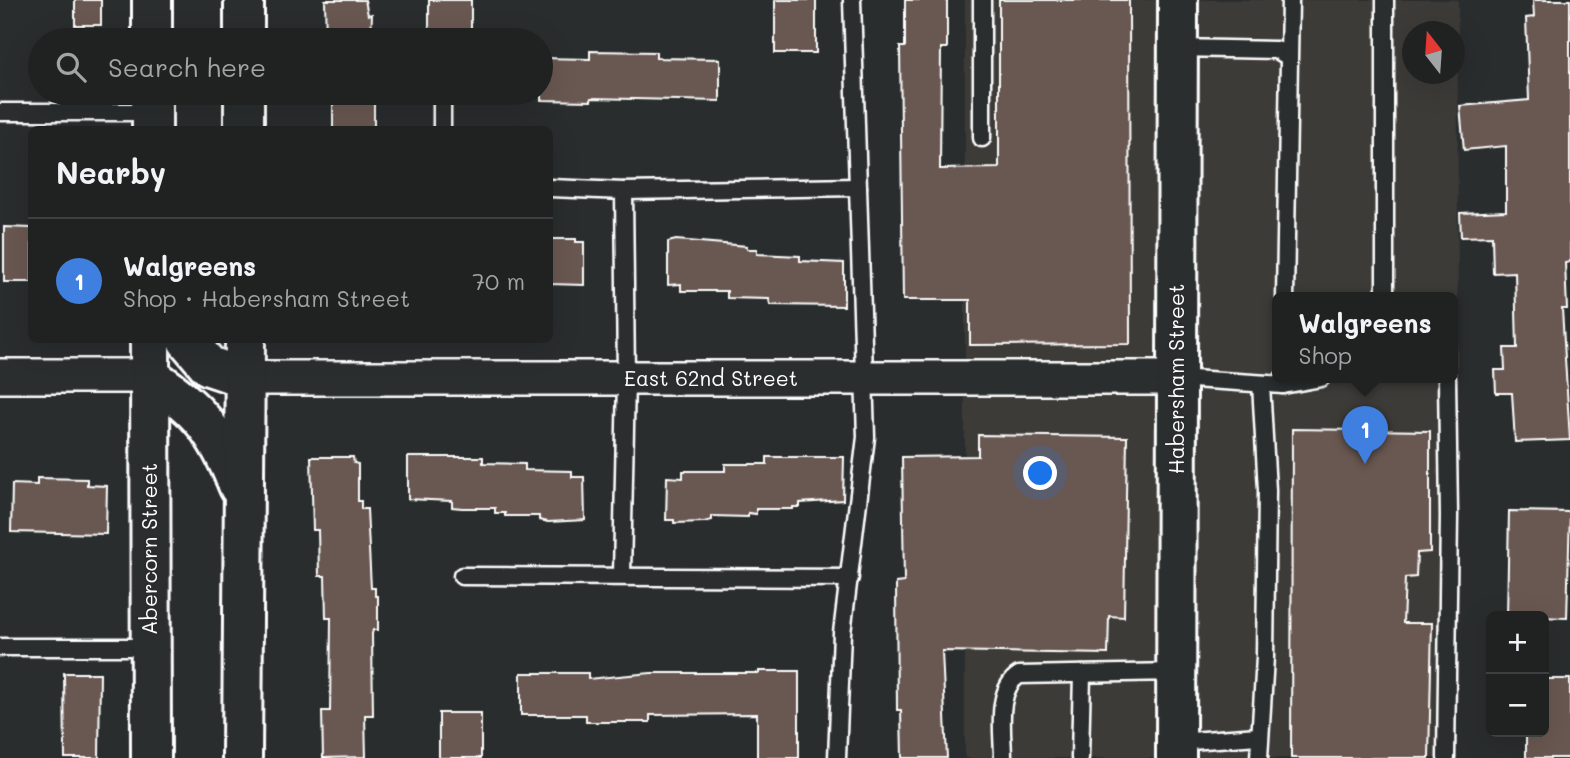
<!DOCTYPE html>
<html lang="en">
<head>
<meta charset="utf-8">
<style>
  :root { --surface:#202222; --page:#282a2a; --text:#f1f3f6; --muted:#a2a4a5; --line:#3d3f40; --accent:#ff9aa2 }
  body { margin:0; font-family:Mali,sans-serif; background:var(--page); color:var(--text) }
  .controls { position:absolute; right:21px; bottom:21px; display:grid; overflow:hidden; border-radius:10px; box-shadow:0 7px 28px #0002 }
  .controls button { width:63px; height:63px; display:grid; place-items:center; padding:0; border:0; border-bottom:2px solid var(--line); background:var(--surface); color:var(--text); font:35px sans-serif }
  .compass { position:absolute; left:1402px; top:21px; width:63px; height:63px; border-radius:50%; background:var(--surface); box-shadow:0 7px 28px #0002; rotate:343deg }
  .you { position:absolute; left:1041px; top:474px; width:24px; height:24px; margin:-18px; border:5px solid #fff; border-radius:50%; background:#1a73e8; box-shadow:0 0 0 10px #1a73e833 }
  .badge { display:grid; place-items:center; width:46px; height:46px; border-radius:50%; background:var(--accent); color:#fff; font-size:23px; font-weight:700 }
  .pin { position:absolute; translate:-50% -58px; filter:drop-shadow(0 2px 4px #0008) }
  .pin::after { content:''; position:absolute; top:37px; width:24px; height:21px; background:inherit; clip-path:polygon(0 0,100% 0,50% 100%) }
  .popup { position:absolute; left:1272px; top:292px; width:186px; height:91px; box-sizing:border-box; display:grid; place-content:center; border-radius:10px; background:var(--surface); filter:drop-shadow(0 2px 5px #0005); font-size:23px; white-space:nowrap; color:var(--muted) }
  .popup b { font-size:26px; color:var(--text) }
  .popup::after { content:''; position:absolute; left:50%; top:100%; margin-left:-14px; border:14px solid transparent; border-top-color:var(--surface) }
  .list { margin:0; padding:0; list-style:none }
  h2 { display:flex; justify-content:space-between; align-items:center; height:91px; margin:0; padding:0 28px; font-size:30px }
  h2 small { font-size:23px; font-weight:400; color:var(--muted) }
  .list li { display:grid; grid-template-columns:46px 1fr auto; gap:21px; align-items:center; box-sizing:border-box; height:126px; padding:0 28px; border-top:2px solid var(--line) }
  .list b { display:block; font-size:26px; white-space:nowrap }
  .list p { margin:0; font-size:23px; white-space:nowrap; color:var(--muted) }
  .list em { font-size:23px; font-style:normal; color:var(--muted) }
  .icon { flex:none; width:38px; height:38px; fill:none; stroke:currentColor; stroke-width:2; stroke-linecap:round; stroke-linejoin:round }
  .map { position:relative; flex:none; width:1570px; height:758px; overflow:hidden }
  .search { position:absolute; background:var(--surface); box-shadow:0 7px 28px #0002; left:28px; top:28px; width:525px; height:77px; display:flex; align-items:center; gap:18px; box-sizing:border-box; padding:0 24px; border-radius:38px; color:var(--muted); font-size:26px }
  .panel { position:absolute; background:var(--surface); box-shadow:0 7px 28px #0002; left:28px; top:126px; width:525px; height:217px; border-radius:10px }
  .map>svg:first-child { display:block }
</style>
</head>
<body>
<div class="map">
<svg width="1570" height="758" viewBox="0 0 1570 758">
  <rect width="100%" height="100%" fill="#2a2d2e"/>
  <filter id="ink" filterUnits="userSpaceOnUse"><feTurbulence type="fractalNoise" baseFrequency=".0143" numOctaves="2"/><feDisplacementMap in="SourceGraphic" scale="14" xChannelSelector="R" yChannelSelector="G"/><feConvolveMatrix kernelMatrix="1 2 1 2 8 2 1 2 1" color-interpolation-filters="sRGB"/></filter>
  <g filter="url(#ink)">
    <path fill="#3d3a38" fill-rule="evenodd" d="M965,0H1458L1457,758H965ZM1412,32H1454V74H1412ZM1278,298H1452V378H1278Z"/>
    <g fill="#695951" stroke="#fff" stroke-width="2">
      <rect x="75" y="0" width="26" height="25"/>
      <path d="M325,0H365L368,15L372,14L371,40H326Z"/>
      <rect x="429" y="0" width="42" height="40"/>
      <rect x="775" y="0" width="41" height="53"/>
      <path d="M905,0H947V48H941L940,169L999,168V0H1129L1130,344L970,345V300H903L900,47H905Z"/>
      <path d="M1533,0H1570V262L1565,263L1567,309H1562L1570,440L1515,442L1512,393H1496L1495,370H1505L1504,348H1517L1515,272L1493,273L1492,236L1461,237L1460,213L1506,211V146L1464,150L1460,106L1529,100L1526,18L1534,17Z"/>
      <path d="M590,51L656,52V58L720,59V101L591,98V101L541,100V58L590,59Z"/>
      <rect x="333" y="93" width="41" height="37"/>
      <path d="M4,227L32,228V282H4Z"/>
      <path d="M550,239H576V242H584V285L550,284Z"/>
      <path d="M676,240L747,246V249H757V254L800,256V261L844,263V306L770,305L769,299L727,298V291H681V284L668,285V242Z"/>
      <path d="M1292,429L1430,431V552L1417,553L1416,577L1405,578L1403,623H1432L1429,758H1291Z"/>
      <path d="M978,435L1127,437L1124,617L1109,616L1108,654L942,651L947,758H902L901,710H897L896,583L904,582L902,457L978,456Z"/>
      <path d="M311,457H353L354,463L358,464V501H361V509H367L371,588H375V596H378V630H373L372,634L373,715H365L366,757L323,758L322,711H330L331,618H326L325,576H319L318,530H313Z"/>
      <path d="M408,457H483V463L525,464V470L572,471V477H584L585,520L548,522L539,520V516H505V513H495V508H462L452,507V501L408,499Z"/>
      <path d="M767,457H844L843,500L800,503V507H793V509H756V514L748,513V517L712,516V520L704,522L674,523V520H666L667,477L683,478V471H725V464H767Z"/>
      <path d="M37,478L87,479V485L107,486L106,534L11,532L12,484L37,485Z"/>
      <path d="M1509,511L1570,512L1567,618L1507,616Z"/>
      <path d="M759,671H799V758H757V714L650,715V722H586V715H521V673H588V679L651,673H759Z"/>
      <path d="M64,673H100L99,758H65Z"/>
      <path d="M1544,679H1570V758H1526V732H1544Z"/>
      <rect x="439" y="713" width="42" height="45"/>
    </g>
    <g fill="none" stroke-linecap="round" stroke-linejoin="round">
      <defs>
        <g id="service">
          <path d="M1178,48L1277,50L1287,56"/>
          <path d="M442,93V130"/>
          <path d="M0,112H152"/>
          <path d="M982,138V0"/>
          <path d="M550,188L624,191L626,378L622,575"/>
          <path d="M624,191L858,187"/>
          <path d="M1285,298L1290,0"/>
          <path d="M1385,298V0"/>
          <path d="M1177,378L1283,385"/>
          <path d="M1283,378V385L1321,378"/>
          <path d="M462,576L850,578"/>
          <path d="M0,647H151"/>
          <path d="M1177,742L1258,736"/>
          <path d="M837,758L842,633L866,437L852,0"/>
          <path d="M1003,758C1003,733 995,690 1019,675L1176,672"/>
          <path d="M1080,758L1082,674"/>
          <path d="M1259,758L1265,657L1267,490L1261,384"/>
          <path d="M1446,758L1449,515L1447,378"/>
        </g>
        <g id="minor">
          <path d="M0,376H150"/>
          <path d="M245,378H1177"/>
        </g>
        <path id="tertiary" d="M1176,758L1178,0"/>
        <g id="primary">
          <path d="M244,0V40"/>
          <path d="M152,40V0"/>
          <path d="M244,93V130"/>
          <path d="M152,130V93"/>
          <path d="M150,340L151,758"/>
          <path d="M187,340L209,366L245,378"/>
          <path d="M150,376C200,410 216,430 239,487"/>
          <path d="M242,758L245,340"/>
        </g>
      </defs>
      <use href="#service" stroke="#fff" stroke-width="21"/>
      <use href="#minor" stroke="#fff" stroke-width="38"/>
      <use href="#tertiary" stroke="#fff" stroke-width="44"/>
      <use href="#primary" stroke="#fff" stroke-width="44"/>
      <use href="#service" stroke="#2a2d2e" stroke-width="16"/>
      <use href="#minor" stroke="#2a2d2e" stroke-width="33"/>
      <use href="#tertiary" stroke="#2a2d2e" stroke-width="38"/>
      <use href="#primary" stroke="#2a2d2e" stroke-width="38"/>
    </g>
  </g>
  <g text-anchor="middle" stroke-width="5" stroke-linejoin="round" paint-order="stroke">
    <g font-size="21" fill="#fff" stroke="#2a2d2e">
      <text x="711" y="386">East 62nd Street</text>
      <text transform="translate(1177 379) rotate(-90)" y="7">Habersham Street</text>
      <text transform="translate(150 549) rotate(-90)" y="7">Abercorn Street</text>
    </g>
  </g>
</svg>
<div class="controls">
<button>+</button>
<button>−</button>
</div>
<svg class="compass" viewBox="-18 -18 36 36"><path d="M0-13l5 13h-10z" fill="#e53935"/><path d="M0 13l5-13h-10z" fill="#a2a4a5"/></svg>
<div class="you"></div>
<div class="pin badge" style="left:1365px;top:464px;background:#3f7fe0">1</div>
<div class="popup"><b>Walgreens</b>Shop</div>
<div class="search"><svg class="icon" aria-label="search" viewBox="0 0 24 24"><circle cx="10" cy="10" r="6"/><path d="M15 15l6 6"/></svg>Search here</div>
<section class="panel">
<h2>Nearby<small></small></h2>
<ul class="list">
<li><span class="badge" style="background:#3f7fe0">1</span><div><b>Walgreens</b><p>Shop · Habersham Street</p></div><em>70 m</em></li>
</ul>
</section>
</div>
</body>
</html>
